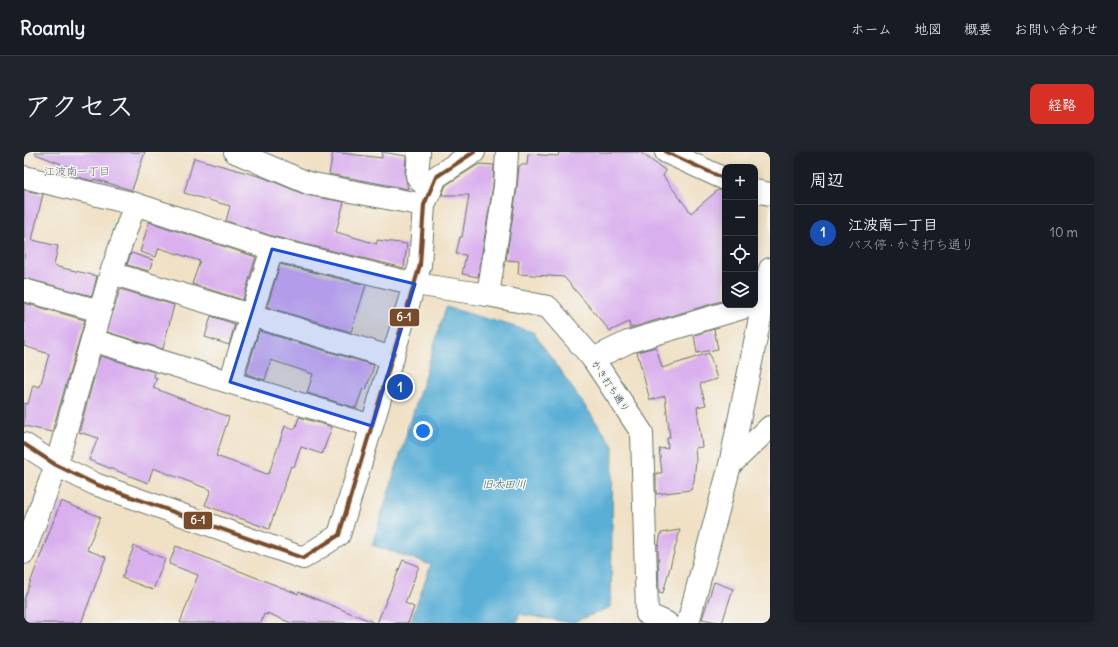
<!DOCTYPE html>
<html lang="ja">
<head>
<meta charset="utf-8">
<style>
  :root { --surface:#171b24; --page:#20242c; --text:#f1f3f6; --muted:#9ea1a6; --line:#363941; --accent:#d93025 }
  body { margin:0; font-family:Delius,"Klee One",sans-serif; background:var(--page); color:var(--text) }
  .controls { position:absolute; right:12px; top:12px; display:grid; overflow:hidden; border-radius:8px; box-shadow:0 2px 10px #0003 }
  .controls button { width:36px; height:36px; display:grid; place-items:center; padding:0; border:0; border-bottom:1px solid var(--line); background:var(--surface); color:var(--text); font:20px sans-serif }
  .you { position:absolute; left:399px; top:279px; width:14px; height:14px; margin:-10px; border:3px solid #fff; border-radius:50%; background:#1a73e8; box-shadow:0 0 0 6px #1a73e833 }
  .badge { display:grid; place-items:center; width:26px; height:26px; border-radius:50%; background:var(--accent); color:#fff; font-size:13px; font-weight:700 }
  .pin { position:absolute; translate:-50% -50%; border:2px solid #fff; box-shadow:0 1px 4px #0006 }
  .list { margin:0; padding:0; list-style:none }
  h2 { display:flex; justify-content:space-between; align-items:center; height:52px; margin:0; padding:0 16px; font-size:17px }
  h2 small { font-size:13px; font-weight:400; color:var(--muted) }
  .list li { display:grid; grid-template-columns:26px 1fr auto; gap:12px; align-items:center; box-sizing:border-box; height:56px; padding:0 16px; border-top:1px solid var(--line) }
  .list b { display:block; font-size:15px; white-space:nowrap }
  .list p { margin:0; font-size:13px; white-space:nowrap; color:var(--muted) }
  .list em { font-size:13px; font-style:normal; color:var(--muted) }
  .icon { flex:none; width:22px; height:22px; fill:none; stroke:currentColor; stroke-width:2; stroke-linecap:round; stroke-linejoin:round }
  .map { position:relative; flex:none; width:746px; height:471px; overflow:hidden; border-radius:8px }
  header { display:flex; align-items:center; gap:24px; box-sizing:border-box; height:56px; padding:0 20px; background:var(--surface); border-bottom:1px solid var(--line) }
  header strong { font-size:19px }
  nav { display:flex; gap:22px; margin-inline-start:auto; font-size:14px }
  .intro { display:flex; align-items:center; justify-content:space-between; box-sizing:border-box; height:96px; padding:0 24px }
  h1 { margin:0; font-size:28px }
  .button { padding:10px 18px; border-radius:8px; background:var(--accent); color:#fff; font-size:14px; font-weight:700 }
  main { display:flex; gap:24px; padding:0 24px }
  aside { flex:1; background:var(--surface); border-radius:8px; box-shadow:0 2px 10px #0003 }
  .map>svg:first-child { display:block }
</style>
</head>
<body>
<header>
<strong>Roamly</strong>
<nav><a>ホーム</a><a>地図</a><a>概要</a><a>お問い合わせ</a></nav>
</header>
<div class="intro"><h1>アクセス</h1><a class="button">経路</a></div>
<main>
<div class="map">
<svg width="746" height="471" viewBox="0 0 746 471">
  <rect width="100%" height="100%" fill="#f6f6f2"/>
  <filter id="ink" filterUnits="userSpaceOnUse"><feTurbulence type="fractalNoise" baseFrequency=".025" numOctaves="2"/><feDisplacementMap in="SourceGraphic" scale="8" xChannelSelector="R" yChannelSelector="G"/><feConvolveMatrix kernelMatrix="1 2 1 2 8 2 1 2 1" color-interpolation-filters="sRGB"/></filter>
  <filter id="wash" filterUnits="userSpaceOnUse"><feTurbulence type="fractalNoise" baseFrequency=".012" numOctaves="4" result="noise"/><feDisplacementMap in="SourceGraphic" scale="16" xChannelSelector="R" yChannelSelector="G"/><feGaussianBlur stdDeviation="0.9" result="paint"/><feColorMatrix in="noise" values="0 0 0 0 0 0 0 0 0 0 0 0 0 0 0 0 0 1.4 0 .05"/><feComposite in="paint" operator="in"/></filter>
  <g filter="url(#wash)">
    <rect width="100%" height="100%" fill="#f0e0c4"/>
    <path fill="#5aafd6" stroke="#3c7685" d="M422,155L509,180L589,294L587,455L548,471L495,462L493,471H386L407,413L348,393Z"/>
    <g id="blocks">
      <g fill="#d9afee">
        <path d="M12,0H121L108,38L70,27L69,29L49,24L51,17L11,2Z"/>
        <path d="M309,0L358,6V0L382,4L381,23L384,37L305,22Z"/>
        <path d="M535,0H616L642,19L639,24L667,61L694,38L701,39V148L606,176L605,170L586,179L540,125L494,122L495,109L482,108L493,36L495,15L496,13H503L504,2L534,4Z"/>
        <path d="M170,6L238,25L282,43L320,50L312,80L353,92V88L383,92L380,116L251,85L202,69L206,54L160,41Z"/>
        <path d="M455,12L470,13L469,33L454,125L438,122L442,103L432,102L436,85H438L445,43H418L422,33Z"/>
        <path d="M0,38L19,42L8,88L34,94L30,114L73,124L68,144L0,126Z"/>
        <path d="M125,70L232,105L219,148L168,132L176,109L135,96L132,105L116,100Z"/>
        <path d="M107,101L129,108L125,119L103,113Z"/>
        <path d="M256,112L342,133L327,180L243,155Z"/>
        <path d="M96,137L150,153L139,197L83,180Z"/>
        <path d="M0,151L61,168L28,280L0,274V251L4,252L9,233L16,235L25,202L0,194Z"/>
        <path d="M187,164L211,172L205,193L181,185Z"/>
        <path d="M690,177L694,197L673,201L670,183Z"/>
        <path d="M235,179L350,213L342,238L339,236L332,256L283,241L289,222L247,208L241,228L222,222Z"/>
        <path d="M632,195L638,216L685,201L693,227L676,232L682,253L673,255L678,295L671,296L672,308L670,329L667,338L632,342V321H638L635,297L644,296L643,286H646L641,244L626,248L613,200Z"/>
        <path d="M76,204L131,220L130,225L133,226L129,236L205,265L192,304L243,322L245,321L261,274L271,277L275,265L308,275L298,302L277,295L270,315L267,314L245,377L181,353L187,338L129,316L124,331L65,308L74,286L55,280Z"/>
        <path d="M37,349L76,365L63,398L82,405L57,471H0V447Z"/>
        <path d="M656,378L639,441L635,440L634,396L637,381Z"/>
        <path d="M110,394L141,407L129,438L98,426Z"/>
        <path d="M152,394L274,442L275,440L351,471H267L243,461V463L240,462L237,471H156L174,423L145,412Z"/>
        <path d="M379,408L395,414L381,451L390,455L384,471H353Z"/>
        <path d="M690,430L709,437L698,471L678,467Z"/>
      </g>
    </g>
  </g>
  <g filter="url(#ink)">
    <use href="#blocks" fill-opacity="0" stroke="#687666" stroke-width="1"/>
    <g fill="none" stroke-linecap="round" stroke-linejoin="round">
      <defs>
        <g id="minor">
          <path d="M211,0L284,31L400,53"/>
          <path d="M395,0L393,24L406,40"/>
          <path d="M642,0L701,27"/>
          <path d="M0,25L111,52L248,97L391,132L464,143L524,155L569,207L618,281L623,462L643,471"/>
          <path d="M731,39L746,42"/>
          <path d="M87,121L369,206"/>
          <path d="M0,138L76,159"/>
          <path d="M464,143L481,34L483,0"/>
          <path d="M68,188L348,274"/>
          <path d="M569,207L604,190L725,154L738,157"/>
          <path d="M206,230L248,97"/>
          <path d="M0,292L32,313L71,332L279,406L315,383L396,113L400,53L412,25L450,0"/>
          <path d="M706,313L746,275"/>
          <path d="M0,401L32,313L87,121L111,52"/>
          <path d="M664,471L706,313L746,117"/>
        </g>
      </defs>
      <use href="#minor" stroke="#687666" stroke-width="24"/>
      <use href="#minor" stroke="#fff" stroke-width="22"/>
      <defs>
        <g id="bus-1">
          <path d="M642,0L701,27"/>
          <path d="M0,292L32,313L71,332L279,406L315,383L396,113L400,53L412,25L450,0"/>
        </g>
      </defs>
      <use href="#bus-1" stroke="#f6f6f2" stroke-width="7"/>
      <use href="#bus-1" stroke="#7a4b2a" stroke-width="4"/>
    </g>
  </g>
  <path fill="#1d4ed8" fill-opacity="0.2" stroke="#1d4ed8" stroke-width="3" stroke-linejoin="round" d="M248,97L391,132L348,274L206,230Z"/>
  <g text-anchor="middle" stroke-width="3" stroke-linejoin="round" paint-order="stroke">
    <g font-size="10" fill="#1f3d34" stroke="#f6f6f2">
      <text transform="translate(587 234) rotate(56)" y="4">かき打ち通り</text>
    </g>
    <g font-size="11" fill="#606575" stroke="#f6f6f2">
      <text x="53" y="23">江波南一丁目</text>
    </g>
    <g font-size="11" font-style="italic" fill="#315f65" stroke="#f6f6f2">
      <text x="480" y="336">旧太田川</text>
    </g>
  </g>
  <g stroke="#f6f6f2" stroke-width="1.5">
    <rect x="365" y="156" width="31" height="19" rx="4" fill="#7a4b2a"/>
    <rect x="159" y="359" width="30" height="19" rx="4" fill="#7a4b2a"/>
  </g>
  <g font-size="11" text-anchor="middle" font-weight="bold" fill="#fff">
    <text x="380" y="169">6-1</text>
    <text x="174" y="372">6-1</text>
  </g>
</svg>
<div class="controls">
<button>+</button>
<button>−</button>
<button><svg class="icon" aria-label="locate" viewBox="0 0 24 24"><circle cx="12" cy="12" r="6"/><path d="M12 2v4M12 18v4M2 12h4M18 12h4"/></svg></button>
<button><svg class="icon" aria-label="layers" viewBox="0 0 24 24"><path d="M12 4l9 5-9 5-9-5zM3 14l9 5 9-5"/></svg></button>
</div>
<div class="you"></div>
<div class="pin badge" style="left:376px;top:235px;background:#1a4fb4">1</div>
</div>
<aside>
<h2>周辺<small></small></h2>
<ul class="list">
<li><span class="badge" style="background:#1a4fb4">1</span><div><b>江波南一丁目</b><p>バス停 · かき打ち通り</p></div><em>10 m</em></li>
</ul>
</aside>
</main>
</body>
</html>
